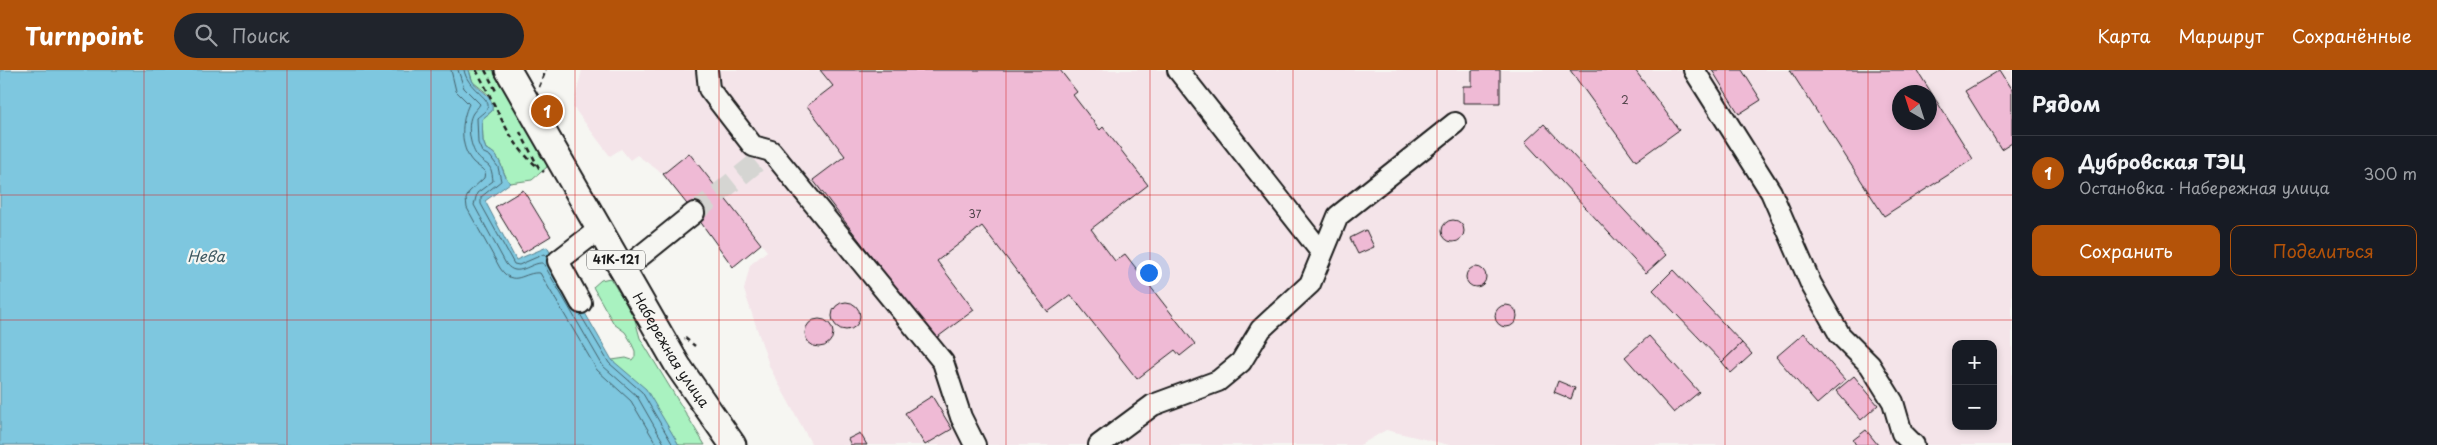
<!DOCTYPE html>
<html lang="ru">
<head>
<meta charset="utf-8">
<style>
  :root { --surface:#171b24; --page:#20242c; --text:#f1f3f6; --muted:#9ea1a6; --line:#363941; --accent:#b45309 }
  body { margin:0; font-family:"Playpen Sans",sans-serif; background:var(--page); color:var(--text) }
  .controls { position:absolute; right:15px; bottom:15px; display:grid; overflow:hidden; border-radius:10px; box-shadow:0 2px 8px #0003 }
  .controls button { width:45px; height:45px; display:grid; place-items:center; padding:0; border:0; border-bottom:1px solid var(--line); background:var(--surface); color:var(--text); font:25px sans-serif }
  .compass { position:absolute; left:1892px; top:15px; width:45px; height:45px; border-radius:50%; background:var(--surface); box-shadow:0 2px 8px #0003; rotate:321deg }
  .you { position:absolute; left:1148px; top:202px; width:18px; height:18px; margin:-12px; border:4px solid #fff; border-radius:50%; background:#1a73e8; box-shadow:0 0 0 8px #1a73e833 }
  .badge { display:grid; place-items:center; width:32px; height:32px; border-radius:50%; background:var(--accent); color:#fff; font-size:16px; font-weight:700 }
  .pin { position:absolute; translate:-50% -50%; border:2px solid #fff; box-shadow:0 1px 5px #0006 }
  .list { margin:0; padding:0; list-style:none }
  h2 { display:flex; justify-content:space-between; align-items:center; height:65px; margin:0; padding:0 20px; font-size:21px }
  h2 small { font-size:16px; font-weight:400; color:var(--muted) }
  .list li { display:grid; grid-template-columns:32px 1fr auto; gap:15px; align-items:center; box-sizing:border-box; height:75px; padding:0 20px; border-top:1px solid var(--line) }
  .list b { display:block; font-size:19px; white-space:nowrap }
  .list p { margin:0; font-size:16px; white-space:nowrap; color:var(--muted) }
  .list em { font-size:16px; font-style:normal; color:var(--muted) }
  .actions { display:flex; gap:10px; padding:15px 20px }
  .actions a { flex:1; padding:11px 0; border:1px solid var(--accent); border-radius:10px; text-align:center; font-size:18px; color:var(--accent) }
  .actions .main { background:var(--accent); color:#fff }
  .icon { flex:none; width:28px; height:28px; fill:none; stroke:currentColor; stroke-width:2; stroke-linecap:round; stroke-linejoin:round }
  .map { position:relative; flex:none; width:2012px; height:375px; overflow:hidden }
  header { display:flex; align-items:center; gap:30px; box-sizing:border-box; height:70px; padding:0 25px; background:var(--accent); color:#fff }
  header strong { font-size:24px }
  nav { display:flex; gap:28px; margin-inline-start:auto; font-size:18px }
  .search { width:350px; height:45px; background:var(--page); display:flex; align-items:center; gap:12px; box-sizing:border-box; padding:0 18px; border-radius:28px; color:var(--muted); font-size:19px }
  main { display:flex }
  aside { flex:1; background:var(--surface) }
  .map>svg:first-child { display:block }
</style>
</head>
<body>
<header>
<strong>Turnpoint</strong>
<div class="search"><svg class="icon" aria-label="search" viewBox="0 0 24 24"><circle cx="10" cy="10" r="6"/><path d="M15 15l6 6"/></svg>Поиск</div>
<nav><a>Карта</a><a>Маршрут</a><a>Сохранённые</a></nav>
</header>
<main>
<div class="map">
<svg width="2012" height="375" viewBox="0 0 2012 375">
  <rect width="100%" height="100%" fill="#f6f6f2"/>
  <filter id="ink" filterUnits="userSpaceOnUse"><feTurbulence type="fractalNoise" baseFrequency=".02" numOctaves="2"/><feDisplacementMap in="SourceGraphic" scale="10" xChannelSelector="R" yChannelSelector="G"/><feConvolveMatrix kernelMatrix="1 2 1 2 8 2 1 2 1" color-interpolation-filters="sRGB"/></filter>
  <g filter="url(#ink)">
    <path fill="#f4e4e9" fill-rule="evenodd" d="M582,0H2012V375H1449L1386,360L1360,375H812L770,298L744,220L750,195L767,181L689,83L663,104L637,85L630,90L621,79L610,86L573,37ZM1900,22H1930V52H1900ZM1956,274H1993V356H1956Z"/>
    <g fill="#a9f2c0" stroke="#62876e">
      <path d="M469,0H494L500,15L514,27L538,71L540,86L547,92V97L532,110L510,113C500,101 503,85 486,79L483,71L482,49L492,41L489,25L473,12Z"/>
      <path d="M610,208L634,246L640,268L705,375H679L670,361L612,290L626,288L632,290L635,286V281L630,270L625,262L614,254L593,217L601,210Z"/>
    </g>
    <path fill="#7ec7df" stroke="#578391" d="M0,0H469C470,3 471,9 473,12C481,23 494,24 492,41L482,49L483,71L486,79C503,85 500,102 510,113L485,131L516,190L547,177L612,290L646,319L679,375H0Z"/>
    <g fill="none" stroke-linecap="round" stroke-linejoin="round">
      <g stroke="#43606a" stroke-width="1">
        <path d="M451,0L456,21L469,34C461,50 459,77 473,92C477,96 481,97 485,102L484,108L469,122L466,129L467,138L500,198C514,219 524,201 540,203L597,300L631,331L657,375"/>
        <path d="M458,0L464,18L480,34C478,38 475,40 473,43C466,54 470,76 477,86C487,98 491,90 493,111L477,123L474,135L506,194C518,209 530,192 543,193L603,296L637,326L665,375"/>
        <path d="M464,0C467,18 489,27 488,36C487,41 480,45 477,48L478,73L482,82L490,86L498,97L501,111L481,127V134L514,194L519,195L544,184L547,188"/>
        <path d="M580,244L609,293L642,322L673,375"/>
      </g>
    </g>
    <g fill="#efbad5" stroke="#1c1c1c" fill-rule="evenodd">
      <path d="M820,0H1060L1077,22L1073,25L1100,60L1103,57L1148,115L1091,159L1115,191L1125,184L1195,274L1180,286L1175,280L1137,309L1071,225L1048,242L982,156L937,191L974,240L935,269L813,110L845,86L807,36L833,16Z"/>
      <path d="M1472,0H1500V33H1463V16H1472Z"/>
      <path d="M1570,0H1635L1679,60L1636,91Z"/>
      <path d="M1712,0H1742L1761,30L1739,44Z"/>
      <path d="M1790,0H1917L1973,89L1884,146ZM1900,22H1930V52H1900Z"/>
      <path d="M2000,0L2012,19V72L2001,79L1965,21Z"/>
      <path d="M1544,54L1666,185L1646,203L1525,72Z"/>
      <path d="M689,83L761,174L733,197L694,143L663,104Z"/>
      <path d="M523,120L551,166L523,183L495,137Z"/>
      <circle cx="1453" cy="161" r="11"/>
      <path d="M1366,160L1374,177L1358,184L1350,168Z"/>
      <circle cx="1476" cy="207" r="10"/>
      <path d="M1673,200L1742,273L1722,292L1653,220Z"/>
      <circle cx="846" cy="246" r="14"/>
      <circle cx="1506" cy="246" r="11"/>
      <circle cx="819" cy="263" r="14"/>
      <path d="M1804,263L1845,310L1817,334L1776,287Z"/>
      <path d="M1649,266L1699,322L1674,343L1625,287Z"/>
      <path d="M1742,273L1752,284L1731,303L1722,292Z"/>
      <path d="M1854,306L1878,335L1861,350L1836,321Z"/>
      <path d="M1558,311L1575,318L1571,329L1554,322Z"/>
      <path d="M932,326L952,359L925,375L905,343Z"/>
      <path d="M1866,360L1878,375H1856L1853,370Z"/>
      <path d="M860,363L867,375H851L848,369Z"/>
    </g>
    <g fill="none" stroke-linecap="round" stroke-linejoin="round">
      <path stroke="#d5d5d2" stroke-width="20" stroke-dasharray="20 10" stroke-linecap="butt" d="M694,143L771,81"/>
      <defs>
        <g id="minor">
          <path d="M707,0L709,19L753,76L771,81L943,292L961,347L975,375"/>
          <path d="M1178,0L1322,183"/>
          <path d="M1694,0L1771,122L1811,214L1840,265L1870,295L1893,332L1902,363L1914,375"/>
          <path d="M622,201L694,143"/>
          <path d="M581,233L558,191L598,160"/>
          <path d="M1099,375L1153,335L1218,311L1241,292L1261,259L1310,214L1338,146L1455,53"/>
        </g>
        <g id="major">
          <path id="s1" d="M508,0L678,296L733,375"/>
        </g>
      </defs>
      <use href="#minor" stroke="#1c1c1c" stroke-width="24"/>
      <use href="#major" stroke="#1c1c1c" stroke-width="29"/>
      <g stroke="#1c1c1c" stroke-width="2.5" stroke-dasharray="5 4" stroke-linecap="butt">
        <path d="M476,0C496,33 507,73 538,97"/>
        <path d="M485,0L496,21"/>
        <path d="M539,17L546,0"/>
        <path d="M520,62L539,98L544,102"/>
        <path d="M685,268L695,276"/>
      </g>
      <use href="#minor" stroke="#f6f6f2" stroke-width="20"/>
      <use href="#major" stroke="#f6f6f2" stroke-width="25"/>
    </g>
  </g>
  <path fill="none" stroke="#d62828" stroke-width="1" stroke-opacity="0.55" d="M144,0V375M287,0V375M431,0V375M575,0V375M719,0V375M862,0V375M1006,0V375M1150,0V375M1293,0V375M1437,0V375M1581,0V375M1725,0V375M1868,0V375M0,125H2012M0,250H2012"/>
  <g text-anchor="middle" stroke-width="4.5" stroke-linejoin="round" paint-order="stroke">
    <g font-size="11" fill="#51444a">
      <text x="1625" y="34">2</text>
      <text x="975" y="148">37</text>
    </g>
    <rect fill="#f6f6f2" stroke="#5d5d5c" stroke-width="1" x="587" y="180.5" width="58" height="19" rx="4"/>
    <g font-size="12" font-weight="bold" fill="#1c1c1c">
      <text x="616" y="194">41К-121</text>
    </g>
    <g font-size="14" fill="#1c1c1c" stroke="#f6f6f2">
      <text dy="5" stroke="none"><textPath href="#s1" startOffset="324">Набережная улица</textPath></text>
    </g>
    <g font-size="15" font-style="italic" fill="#3e5860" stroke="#f6f6f2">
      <text x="206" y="192">Нева</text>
    </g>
  </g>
</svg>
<div class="controls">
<button>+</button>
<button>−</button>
</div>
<svg class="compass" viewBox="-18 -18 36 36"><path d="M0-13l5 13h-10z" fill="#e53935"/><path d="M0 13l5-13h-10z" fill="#9ea1a6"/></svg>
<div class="you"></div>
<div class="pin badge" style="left:547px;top:41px">1</div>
</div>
<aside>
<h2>Рядом<small></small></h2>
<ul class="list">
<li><span class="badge">1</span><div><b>Дубровская ТЭЦ</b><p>Остановка · Набережная улица</p></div><em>300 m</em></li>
</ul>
<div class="actions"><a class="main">Сохранить</a><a>Поделиться</a></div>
</aside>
</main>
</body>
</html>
